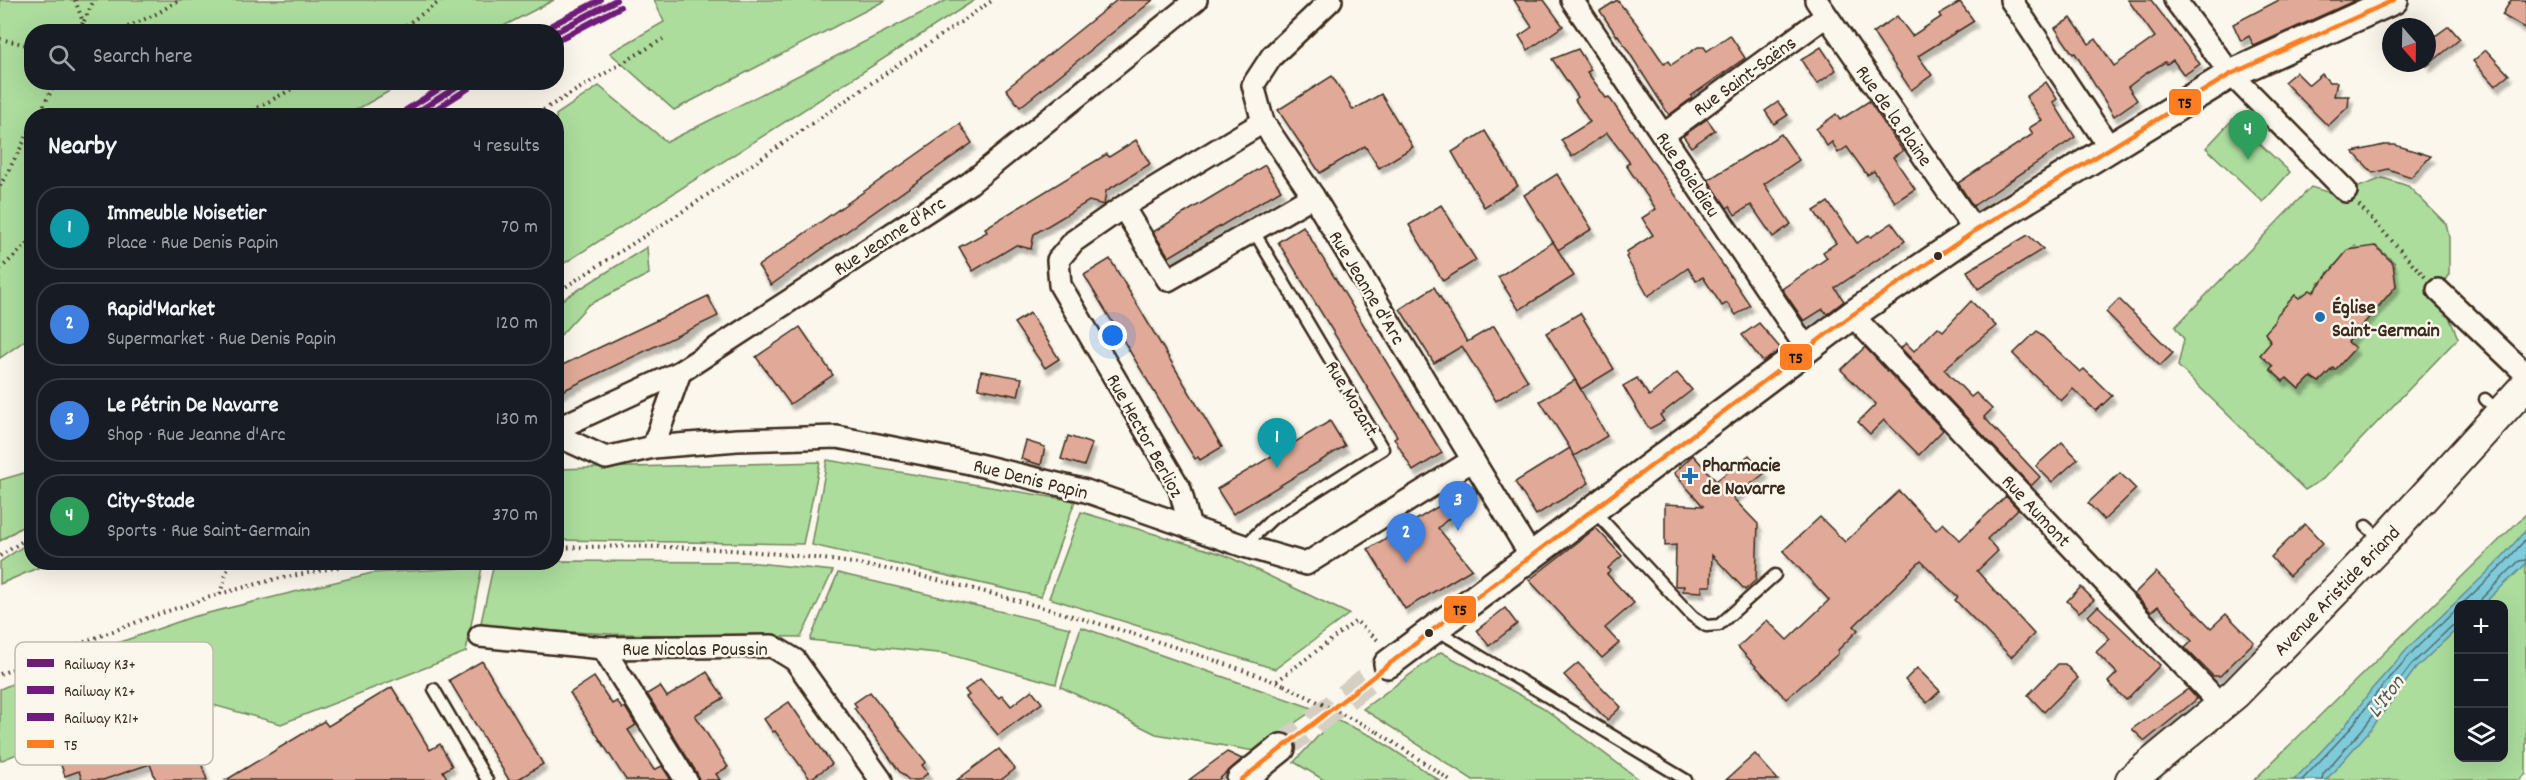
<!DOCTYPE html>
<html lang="en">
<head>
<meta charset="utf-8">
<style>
  :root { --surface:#171b24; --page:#20242c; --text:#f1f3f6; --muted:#9ea1a6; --line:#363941; --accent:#1f6fb2 }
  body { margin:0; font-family:Dekko,sans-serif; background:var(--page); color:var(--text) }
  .controls { position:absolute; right:18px; bottom:18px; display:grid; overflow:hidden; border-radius:12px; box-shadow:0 6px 24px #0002 }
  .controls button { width:54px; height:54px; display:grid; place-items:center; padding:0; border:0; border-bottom:2px solid var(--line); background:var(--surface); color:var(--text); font:30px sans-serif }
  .compass { position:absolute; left:2382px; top:18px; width:54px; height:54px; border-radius:50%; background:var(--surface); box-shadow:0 6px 24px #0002; rotate:160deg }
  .you { position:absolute; left:1113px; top:336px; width:21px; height:21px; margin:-15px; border:4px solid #fff; border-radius:50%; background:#1a73e8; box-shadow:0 0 0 9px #1a73e833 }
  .badge { display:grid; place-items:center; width:39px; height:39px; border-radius:50%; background:var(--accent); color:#fff; font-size:20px; font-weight:700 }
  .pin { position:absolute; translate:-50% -50px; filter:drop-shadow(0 2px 3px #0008) }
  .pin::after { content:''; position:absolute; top:32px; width:21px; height:18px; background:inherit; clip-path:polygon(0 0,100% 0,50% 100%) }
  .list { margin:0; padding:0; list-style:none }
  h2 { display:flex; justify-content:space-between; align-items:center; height:78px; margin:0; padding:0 24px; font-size:26px }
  h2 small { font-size:20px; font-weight:400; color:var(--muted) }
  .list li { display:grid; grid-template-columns:39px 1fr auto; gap:18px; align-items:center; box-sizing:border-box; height:84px; margin:0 12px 12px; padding:0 12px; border:2px solid var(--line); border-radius:24px }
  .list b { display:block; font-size:22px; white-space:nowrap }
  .list p { margin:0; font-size:20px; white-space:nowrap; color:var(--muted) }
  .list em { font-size:20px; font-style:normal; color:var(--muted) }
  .icon { flex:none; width:33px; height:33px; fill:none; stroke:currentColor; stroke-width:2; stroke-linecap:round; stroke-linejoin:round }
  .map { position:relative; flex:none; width:2526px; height:780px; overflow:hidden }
  .search { position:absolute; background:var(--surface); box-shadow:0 6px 24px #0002; left:24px; top:24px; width:540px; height:66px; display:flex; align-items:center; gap:15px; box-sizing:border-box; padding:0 21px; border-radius:24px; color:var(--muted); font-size:22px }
  .panel { position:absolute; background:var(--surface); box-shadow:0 6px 24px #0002; left:24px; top:108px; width:540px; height:462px; border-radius:24px }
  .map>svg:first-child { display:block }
</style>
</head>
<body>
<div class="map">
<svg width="2526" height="780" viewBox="0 0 2526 780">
  <defs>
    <filter id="shadow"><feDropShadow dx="3.5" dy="6" stdDeviation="1.5" flood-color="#0004"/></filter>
  </defs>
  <rect width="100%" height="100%" fill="#fbf7ec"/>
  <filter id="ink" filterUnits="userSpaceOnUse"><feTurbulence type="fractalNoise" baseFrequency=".0167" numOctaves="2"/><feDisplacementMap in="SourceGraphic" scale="12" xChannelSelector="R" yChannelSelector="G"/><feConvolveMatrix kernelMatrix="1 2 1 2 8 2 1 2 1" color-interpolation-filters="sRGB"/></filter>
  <g filter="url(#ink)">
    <g fill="#acdd9d" stroke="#74845e" stroke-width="1.5" fill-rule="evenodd">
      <path d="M0,0H554L494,31L32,32V82L404,83L347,115L32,116L31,336L0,358Z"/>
      <path d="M654,0H886L674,110L610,53L664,22Z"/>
      <path d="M947,0H975L557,268L556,115L599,86L667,142Z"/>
      <path d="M2233,119L2290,172L2263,202L2206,148Z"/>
      <path d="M2383,178L2408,186L2446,224L2449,237V274L2438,291L2458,338L2323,479L2305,490L2178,366L2184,339L2175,327L2311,187L2337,195ZM2355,246L2368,257L2372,252L2371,247L2376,246L2395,263V267H2388L2396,284L2387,291L2389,294L2388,296L2385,294L2379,301L2381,304L2380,306L2377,303L2373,313L2344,339L2335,370L2326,372L2320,382L2312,375L2299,389L2285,377L2283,381L2270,370L2274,367L2273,340L2266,336L2275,326L2274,321L2295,295L2305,303L2321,286L2318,283L2320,282L2323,284L2329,277L2327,274L2328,272L2331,275L2337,267L2335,265L2337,263L2340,265L2345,254L2348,257Z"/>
      <path d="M647,247L649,274L588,305L557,339V303Z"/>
      <path d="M827,460L1075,501L1041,597L812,545Z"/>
      <path d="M820,462L803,544L557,540V469Z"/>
      <path d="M31,471V521L0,541V480Z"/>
      <path d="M1081,512L1225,555L1349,614L1275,669L1049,598Z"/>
      <path d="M2526,514V774L2520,780H2254ZM2458,604H2504V758H2458Z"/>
      <path d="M31,541L32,562L49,563L0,584V562Z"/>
      <path d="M557,561L747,562L833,571L801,637L612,634L480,627L494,563Z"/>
      <path d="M482,567L466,652L281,724L213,705L207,681L105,718L0,761V689L69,660L192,617L372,573Z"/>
      <path d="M838,573L1070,628L1056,684L947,654L810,640Z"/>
      <path d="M1081,627L1315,709L1254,751L1156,734L1061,687Z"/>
      <path d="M1441,652L1542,707L1640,780H1473L1363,709Z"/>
      <path d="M1334,719L1374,737L1439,780H1324L1294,762Z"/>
    </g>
    <path fill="#7eccdb" stroke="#638b8f" stroke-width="1.5" d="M2526,530V564L2483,604H2458V628L2416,668L2371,729L2326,780H2294L2345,726L2371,690L2410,646L2494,566Z"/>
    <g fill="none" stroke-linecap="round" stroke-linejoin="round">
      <g stroke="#566b6a" stroke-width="1.5">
        <path d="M2462,604L2498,570L2526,539"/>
        <path d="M2479,604L2482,598L2519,561L2526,560"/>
        <path d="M2302,780L2349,730L2376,694L2414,650L2458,608"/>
        <path d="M2322,780L2323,774L2366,725L2412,664L2452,626L2458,624"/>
      </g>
    </g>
    <g fill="#e1aa98" stroke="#3b2a1e" stroke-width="1.5" filter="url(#shadow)">
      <path d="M1117,0H1153L1020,107L1006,89Z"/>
      <path d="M1514,0H1544L1563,26L1528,50L1519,36L1532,27Z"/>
      <path d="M1617,0L1636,23L1664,64L1668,61L1671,65L1698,47H1704L1707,51L1730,35L1745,58L1691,96L1692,98L1669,115L1618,35L1617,36L1600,11Z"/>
      <path d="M2128,0H2151L2200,64L2184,75L2173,60L2167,64L2165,62L2145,74L2128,87L2137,100L2114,116L2075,53L2073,54L2055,28L2071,18L2089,44L2096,39L2114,66L2155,37Z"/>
      <path d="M2279,0H2356L2254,46L2249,36L2241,41L2233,24Z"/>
      <path d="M2511,0H2526V29L2502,15Z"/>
      <path d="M1960,2L1974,21L1918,56L1932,75L1911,90L1873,33L1897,16L1912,36L1941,17L1939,14Z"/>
      <path d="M2449,26L2460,39L2427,66V42Z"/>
      <path d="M1821,47L1836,70L1817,84L1801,60Z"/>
      <path d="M1578,49L1591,70L1587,72L1606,98L1609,97L1615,106L1750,305L1736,315L1727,303L1722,306L1703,277L1696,281L1688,268L1648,296L1626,257L1628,255L1626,252L1653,235L1642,218L1656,209L1626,165L1630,163L1607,133L1572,157L1561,140L1590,122L1575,100L1578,97L1552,59Z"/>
      <path d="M2486,50L2509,75L2495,86L2473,61Z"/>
      <path d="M2296,72L2309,85L2322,74L2329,82H2337L2334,96H2349L2348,107L2328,126L2284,82Z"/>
      <path d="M1332,76L1353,110L1381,94L1413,147L1379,168L1365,146L1320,173L1278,110Z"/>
      <path d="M2046,82L2057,99L2053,102L2075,137L1973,206L1958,183L2033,134L2029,128L2042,120L2026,97Z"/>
      <path d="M1869,101L1903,151L1893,157L1915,189L1895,202L1874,171L1867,175L1847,147L1838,153L1832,142L1827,146L1816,129L1836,114L1840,120Z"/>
      <path d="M1778,102L1788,115L1774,124L1765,111Z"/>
      <path d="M1707,119L1715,130L1691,147L1683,136Z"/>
      <path d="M960,124L972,143L771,285L758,266Z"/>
      <path d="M1485,131L1518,186L1484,207L1452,152Z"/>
      <path d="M1781,134L1799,160L1764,184L1791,224L1773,237L1751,205L1735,215L1730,206L1727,208L1708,180Z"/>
      <path d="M1136,140L1150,164L1106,191L1104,205L1089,201L1034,234L1031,249L1016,245L973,271L959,247L987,232L985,228L1107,154L1109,157Z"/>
      <path d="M2384,145H2395L2431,156L2411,177L2388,169L2373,173L2353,152Z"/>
      <path d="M1265,165L1281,190L1169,257L1153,232Z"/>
      <path d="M1557,174L1592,229L1558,250L1524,195Z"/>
      <path d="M1828,202L1857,243L1869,235L1871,237L1892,223L1905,241L1835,288L1844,301L1827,314L1823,309L1804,321L1782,289L1827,258L1823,252L1836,243L1814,211Z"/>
      <path d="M1441,205L1476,260L1443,281L1409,225Z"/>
      <path d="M1303,226L1442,453L1413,471L1394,438L1397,436L1278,242Z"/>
      <path d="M2028,235L2043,249L1978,289L1967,271Z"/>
      <path d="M1553,242L1574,276L1519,310L1498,277Z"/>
      <path d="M2375,246L2393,263L2396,286L2348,342L2355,348L2335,370L2333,368L2319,382L2311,377L2299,389L2287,378L2283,381L2270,369L2273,366L2260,355L2271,342L2265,333L2274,323L2276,316L2295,295L2299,298L2310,290L2313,292L2348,250Z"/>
      <path d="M1110,259L1222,447L1200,460L1198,457L1195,459L1185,443L1084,275Z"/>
      <path d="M1434,287L1467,342L1494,326L1528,381L1496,401L1462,346L1434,363L1400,309Z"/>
      <path d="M708,296L718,316L556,394V368Z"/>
      <path d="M2119,299L2173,353L2160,366L2106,312Z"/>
      <path d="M1971,301L1996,326L1944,369L1971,397L1976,393L1992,409L1984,417L2040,477L2031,486L1901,348L1906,343L1914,351L1938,327L1943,331Z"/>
      <path d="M1030,313L1059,359L1045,368L1014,323Z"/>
      <path d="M1580,313L1614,369L1581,389L1546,333Z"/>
      <path d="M1759,323L1781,349L1763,362L1742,335Z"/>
      <path d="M800,327L833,375L790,404L756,357Z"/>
      <path d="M2037,331L2080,372L2084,369L2112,396L2096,411L2073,389L2061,401L2013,354Z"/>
      <path d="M1865,347L1943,430L1919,455L1884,420L1870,434L1858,422L1876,404L1841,370Z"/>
      <path d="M981,371L1022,378L1018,396L978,388Z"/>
      <path d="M1677,373L1692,390L1660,415L1664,421L1649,429L1623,386L1637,378L1649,396Z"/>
      <path d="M1575,380L1607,436L1574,456L1570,449L1589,483L1536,515L1515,482L1570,448L1540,401Z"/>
      <path d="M1330,421L1345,446L1233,514L1217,489Z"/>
      <path d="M1068,436L1092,444L1084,466L1061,459Z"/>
      <path d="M1026,441L1045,447L1041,465L1021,459Z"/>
      <path d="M2062,442L2078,459L2052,482L2036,466Z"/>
      <path d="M1693,455L1716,481L1749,455L1765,473L1733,498L1758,524L1756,580L1745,590L1712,555L1711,586H1702V592L1683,591L1684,586H1675L1676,545L1665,546V504L1703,506L1674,473Z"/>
      <path d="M2120,473L2136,489L2104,520L2088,503Z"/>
      <path d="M1472,486L1477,493L1438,528L1472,569L1405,609L1368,549Z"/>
      <path d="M1899,491L1936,530L1943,523L1960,540L2006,496L2018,509L1987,539L1998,551L1977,571L2034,634L2011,657L1955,600L1958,597L1921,561L1854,626L1858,630L1838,650V654L1786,699L1738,647L1767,620L1787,640L1829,600L1783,551L1820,517L1845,542Z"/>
      <path d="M2305,524L2323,543L2289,576L2271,557Z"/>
      <path d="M1596,528L1622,556L1608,568L1611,571L1607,574L1634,603L1605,628L1619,643L1602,658L1529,580Z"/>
      <path d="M2156,572L2211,628L2226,614L2254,642L2220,676H2213L2185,648L2192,641L2158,606L2151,612L2134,594Z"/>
      <path d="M2081,587L2094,600L2079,612L2067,601Z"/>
      <path d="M2098,606L2160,665L2126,700L2108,682L2117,673L2096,652L2110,639L2088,616Z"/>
      <path d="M1505,608L1517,624L1489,646L1477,630Z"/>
      <path d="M482,661L543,764L517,780H509L449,680Z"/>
      <path d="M1578,663L1621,707L1607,720L1564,675Z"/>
      <path d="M2058,664H2065L2078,678L2044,712L2028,695Z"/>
      <path d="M1917,668L1940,691L1927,703L1905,680Z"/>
      <path d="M707,672L724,698L695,715L728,767L716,774L720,780H699L697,773L647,694L660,686L667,697Z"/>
      <path d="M594,677L612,704L617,701L622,709L625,707L636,725L628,730L654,770L662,766L671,780H626L570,693Z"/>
      <path d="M980,679L999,698L1002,695L1011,706L1032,690L1042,703L998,735L966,697L969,695L965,690Z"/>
      <path d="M392,687L430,750L440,744L452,766L443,771L448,780H226L324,721L328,726Z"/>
      <path d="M2188,689L2197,699L2145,741L2132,729Z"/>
      <path d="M870,692L926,762L922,765L928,773L919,780H909L899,771L854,708L857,707L854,703Z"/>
      <path d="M789,702L832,764L810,779L775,731L773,732L764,719Z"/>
      <path d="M195,708L207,744L196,748L207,780H156L150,764L103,780H82L79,771L65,776L58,757Z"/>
      <path d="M999,749L1015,769L1001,780H957Z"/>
      <path d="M1227,752L1242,759L1218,780H1189Z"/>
      <path d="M1755,754L1778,780H1726Z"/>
    </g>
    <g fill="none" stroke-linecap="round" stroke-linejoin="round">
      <path stroke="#d5cec3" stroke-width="27" stroke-dasharray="27 14" stroke-linecap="butt" d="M1281,748L1388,664"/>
      <defs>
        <g id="service">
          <path d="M2485,399L2500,413"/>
          <path d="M1593,510L1692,616L1706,626L1719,625L1775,575"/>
          <path d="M2366,526L2381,540"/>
          <path d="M1244,546L1272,519L1383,449L1253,230"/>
          <path d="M1435,629L1686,780"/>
          <path d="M434,689L487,780"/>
        </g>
        <g id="minor">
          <path d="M1331,0L1272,56L1253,85L1263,122L1313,196L1531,556"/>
          <path d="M1572,0L1807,349"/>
          <path d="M1816,0L1975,231"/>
          <path d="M2011,0L2110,148"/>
          <path d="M2175,0L2231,74L2346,191"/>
          <path d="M1663,135L1826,16"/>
          <path d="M1123,207L1168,280L1313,196"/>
          <path d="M2438,290L2526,374"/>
          <path d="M1852,315L2222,706"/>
          <path d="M556,429L680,372L970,183L1196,0"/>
          <path d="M556,435L606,458L653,447L737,440L837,437L970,463L1086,491L1244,546L1306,564L1473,460"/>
          <path d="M653,447L680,372"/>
          <path d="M1190,528L1180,489L1060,285L1058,260L1074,241L1123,207L1263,122"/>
          <path d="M480,636L603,648L772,646L795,660L881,780"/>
          <path d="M603,648L686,780"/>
        </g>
        <g id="tertiary">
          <path d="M1388,664L1852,315L1975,231L2231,74L2394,0"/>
          <path d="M1241,780L1281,748"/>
        </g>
        <path id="secondary" d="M2131,780L2235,694L2383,542L2526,385"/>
      </defs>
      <use href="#service" stroke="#3b2a1e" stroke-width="15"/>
      <use href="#minor" stroke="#3b2a1e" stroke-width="26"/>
      <use href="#tertiary" stroke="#3b2a1e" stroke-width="32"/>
      <use href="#secondary" stroke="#3b2a1e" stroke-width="34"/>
      <g stroke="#3b2a1e" stroke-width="4" stroke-dasharray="1.5 4.5" stroke-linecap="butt">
        <path d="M75,0L83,22L80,32"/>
        <path d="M84,21L94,0"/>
        <path d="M117,32L158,13L179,0"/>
        <path d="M396,32L442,0"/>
        <path d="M0,39L32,46"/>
        <path d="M38,116L56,82"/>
        <path d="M242,116L305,82"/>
        <path d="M533,116L663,39"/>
        <path d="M0,186L32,127"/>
        <path d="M2359,205L2425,277"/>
        <path d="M0,269L32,240"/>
        <path d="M556,293L694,204L993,0"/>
        <path d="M556,548C650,544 745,548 838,561C905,570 972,588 1037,606C1121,629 1203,655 1284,685"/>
        <path d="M0,556L32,535"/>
        <path d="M220,594L230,562"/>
        <path d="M0,674L153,616L219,594L276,579L365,562"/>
        <path d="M1277,681L1356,621L1380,642"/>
        <path d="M1378,732L1450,780"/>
      </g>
      <use href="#service" stroke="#fbf7ec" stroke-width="10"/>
      <use href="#minor" stroke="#fbf7ec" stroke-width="21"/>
      <use href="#tertiary" stroke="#fbf7ec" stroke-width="27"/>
      <use href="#secondary" stroke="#fbf7ec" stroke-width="30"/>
      <path stroke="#3b2a1e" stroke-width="4" stroke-dasharray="1.5 4.5" stroke-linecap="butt" d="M1284,685L1378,732"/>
      <defs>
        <path id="bus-1" d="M1241,780L1434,629L1852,315L1975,231L2231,74L2394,0"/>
      </defs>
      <use href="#bus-1" stroke="#fbf7ec" stroke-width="9"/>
      <use href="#bus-1" stroke="#ff7d23" stroke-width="4.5"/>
      <defs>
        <g id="rail-1">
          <path d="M556,32L616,0"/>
          <path d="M411,116L464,82"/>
        </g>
        <g id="rail-2">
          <path d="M560,39L620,7"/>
          <path d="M425,116L469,88"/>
        </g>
        <g id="rail-3">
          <path d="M552,25L600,0"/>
          <path d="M406,110L450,82"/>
        </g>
      </defs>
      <use href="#rail-1" stroke="#fbf7ec" stroke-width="10"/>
      <use href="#rail-2" stroke="#fbf7ec" stroke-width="10"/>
      <use href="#rail-3" stroke="#fbf7ec" stroke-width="10"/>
      <use href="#rail-1" stroke="#6e1e78" stroke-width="6"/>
      <use href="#rail-2" stroke="#6e1e78" stroke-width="6"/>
      <use href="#rail-3" stroke="#6e1e78" stroke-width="6"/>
    </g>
  </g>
  <g fill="#3b2a1e" stroke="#fbf7ec" stroke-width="2">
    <circle cx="1938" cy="256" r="5"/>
    <circle cx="1429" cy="633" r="5"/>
  </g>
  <g fill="#1f6fb2" stroke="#fbf7ec" stroke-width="2">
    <circle cx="2320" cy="317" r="6"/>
    <path d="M1687 467h6v6h6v6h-6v6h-6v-6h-6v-6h6z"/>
  </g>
  <g text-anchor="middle" stroke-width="5" stroke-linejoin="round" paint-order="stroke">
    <g font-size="20" fill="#3b2a1e" stroke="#fbf7ec">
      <text transform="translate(1744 75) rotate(-36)" y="7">Rue Saint-Saëns</text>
      <text transform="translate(1895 115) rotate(55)" y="7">Rue de la Plaine</text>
      <text transform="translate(1689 174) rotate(56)" y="7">Rue Boieldieu</text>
      <text transform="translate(889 235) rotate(-33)" y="7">Rue Jeanne d'Arc</text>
      <text transform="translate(1368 287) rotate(59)" y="7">Rue Jeanne d'Arc</text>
      <text transform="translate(1353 398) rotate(59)" y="7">Rue Mozart</text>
      <text transform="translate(1146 435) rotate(61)" y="7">Rue Hector Berlioz</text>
      <text transform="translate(1031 478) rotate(14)" y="7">Rue Denis Papin</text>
      <text transform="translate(2037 510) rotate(47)" y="7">Rue Aumont</text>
      <text transform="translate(2336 590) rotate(-46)" y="7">Avenue Aristide Briand</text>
      <text x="695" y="655">Rue Nicolas Poussin</text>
    </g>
    <g font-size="20" font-weight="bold" fill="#3b2a1e" stroke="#fbf7ec" text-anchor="start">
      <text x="2332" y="313">Église<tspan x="2332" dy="23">Saint-Germain</tspan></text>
      <text x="1702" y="471">Pharmacie<tspan x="1702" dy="23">de Navarre</tspan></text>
    </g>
    <g font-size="21" font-style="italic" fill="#4f5b57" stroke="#fbf7ec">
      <text transform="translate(2385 696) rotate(-53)" y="7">L'Iton</text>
    </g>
  </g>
  <rect x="15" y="642" width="198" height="123" rx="9" fill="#fbf7ec" stroke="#c1baae" stroke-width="1.5"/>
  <rect x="27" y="659" width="27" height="8" fill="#6e1e78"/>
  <rect x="27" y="686" width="27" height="8" fill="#6e1e78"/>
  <rect x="27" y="713" width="27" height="8" fill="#6e1e78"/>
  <rect x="27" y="740" width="27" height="8" fill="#ff7d23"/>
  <g font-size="16" fill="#3b2a1e">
    <text x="64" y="669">Railway K3+</text>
    <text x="64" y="696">Railway K2+</text>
    <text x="64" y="723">Railway K21+</text>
    <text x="64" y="750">T5</text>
  </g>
  <g stroke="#fbf7ec" stroke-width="2">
    <rect x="2168" y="88" width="34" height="28" rx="6" fill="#ff7d23"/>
    <rect x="1779" y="343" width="34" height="28" rx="6" fill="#ff7d23"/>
    <rect x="1443" y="595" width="34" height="29" rx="6" fill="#ff7d23"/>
  </g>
  <g font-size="16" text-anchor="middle" font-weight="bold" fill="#111">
    <text x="2185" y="108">T5</text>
    <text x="1796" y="363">T5</text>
    <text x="1460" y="615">T5</text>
  </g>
</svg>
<div class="controls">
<button>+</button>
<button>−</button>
<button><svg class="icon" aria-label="layers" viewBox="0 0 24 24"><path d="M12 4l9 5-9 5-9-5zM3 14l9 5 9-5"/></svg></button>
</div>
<svg class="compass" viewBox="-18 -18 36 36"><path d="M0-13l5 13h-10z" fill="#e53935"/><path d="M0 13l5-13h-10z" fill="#9ea1a6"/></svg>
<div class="you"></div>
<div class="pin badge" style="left:1277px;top:468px;background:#0f9aa8">1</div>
<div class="pin badge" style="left:1406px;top:563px;background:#3f7fe0">2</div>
<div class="pin badge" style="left:1458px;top:531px;background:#3f7fe0">3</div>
<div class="pin badge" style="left:2248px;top:160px;background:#2e9e5b">4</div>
<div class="search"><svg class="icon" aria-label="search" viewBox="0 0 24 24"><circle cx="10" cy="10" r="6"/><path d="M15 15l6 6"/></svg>Search here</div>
<section class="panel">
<h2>Nearby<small>4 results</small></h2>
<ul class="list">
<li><span class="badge" style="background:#0f9aa8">1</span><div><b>Immeuble Noisetier</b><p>Place · Rue Denis Papin</p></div><em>70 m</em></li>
<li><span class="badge" style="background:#3f7fe0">2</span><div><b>Rapid'Market</b><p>Supermarket · Rue Denis Papin</p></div><em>120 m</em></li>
<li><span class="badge" style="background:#3f7fe0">3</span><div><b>Le Pétrin De Navarre</b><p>Shop · Rue Jeanne d'Arc</p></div><em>130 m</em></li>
<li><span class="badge" style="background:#2e9e5b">4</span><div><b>City-Stade</b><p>Sports · Rue Saint-Germain</p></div><em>370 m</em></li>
</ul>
</section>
</div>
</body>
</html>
